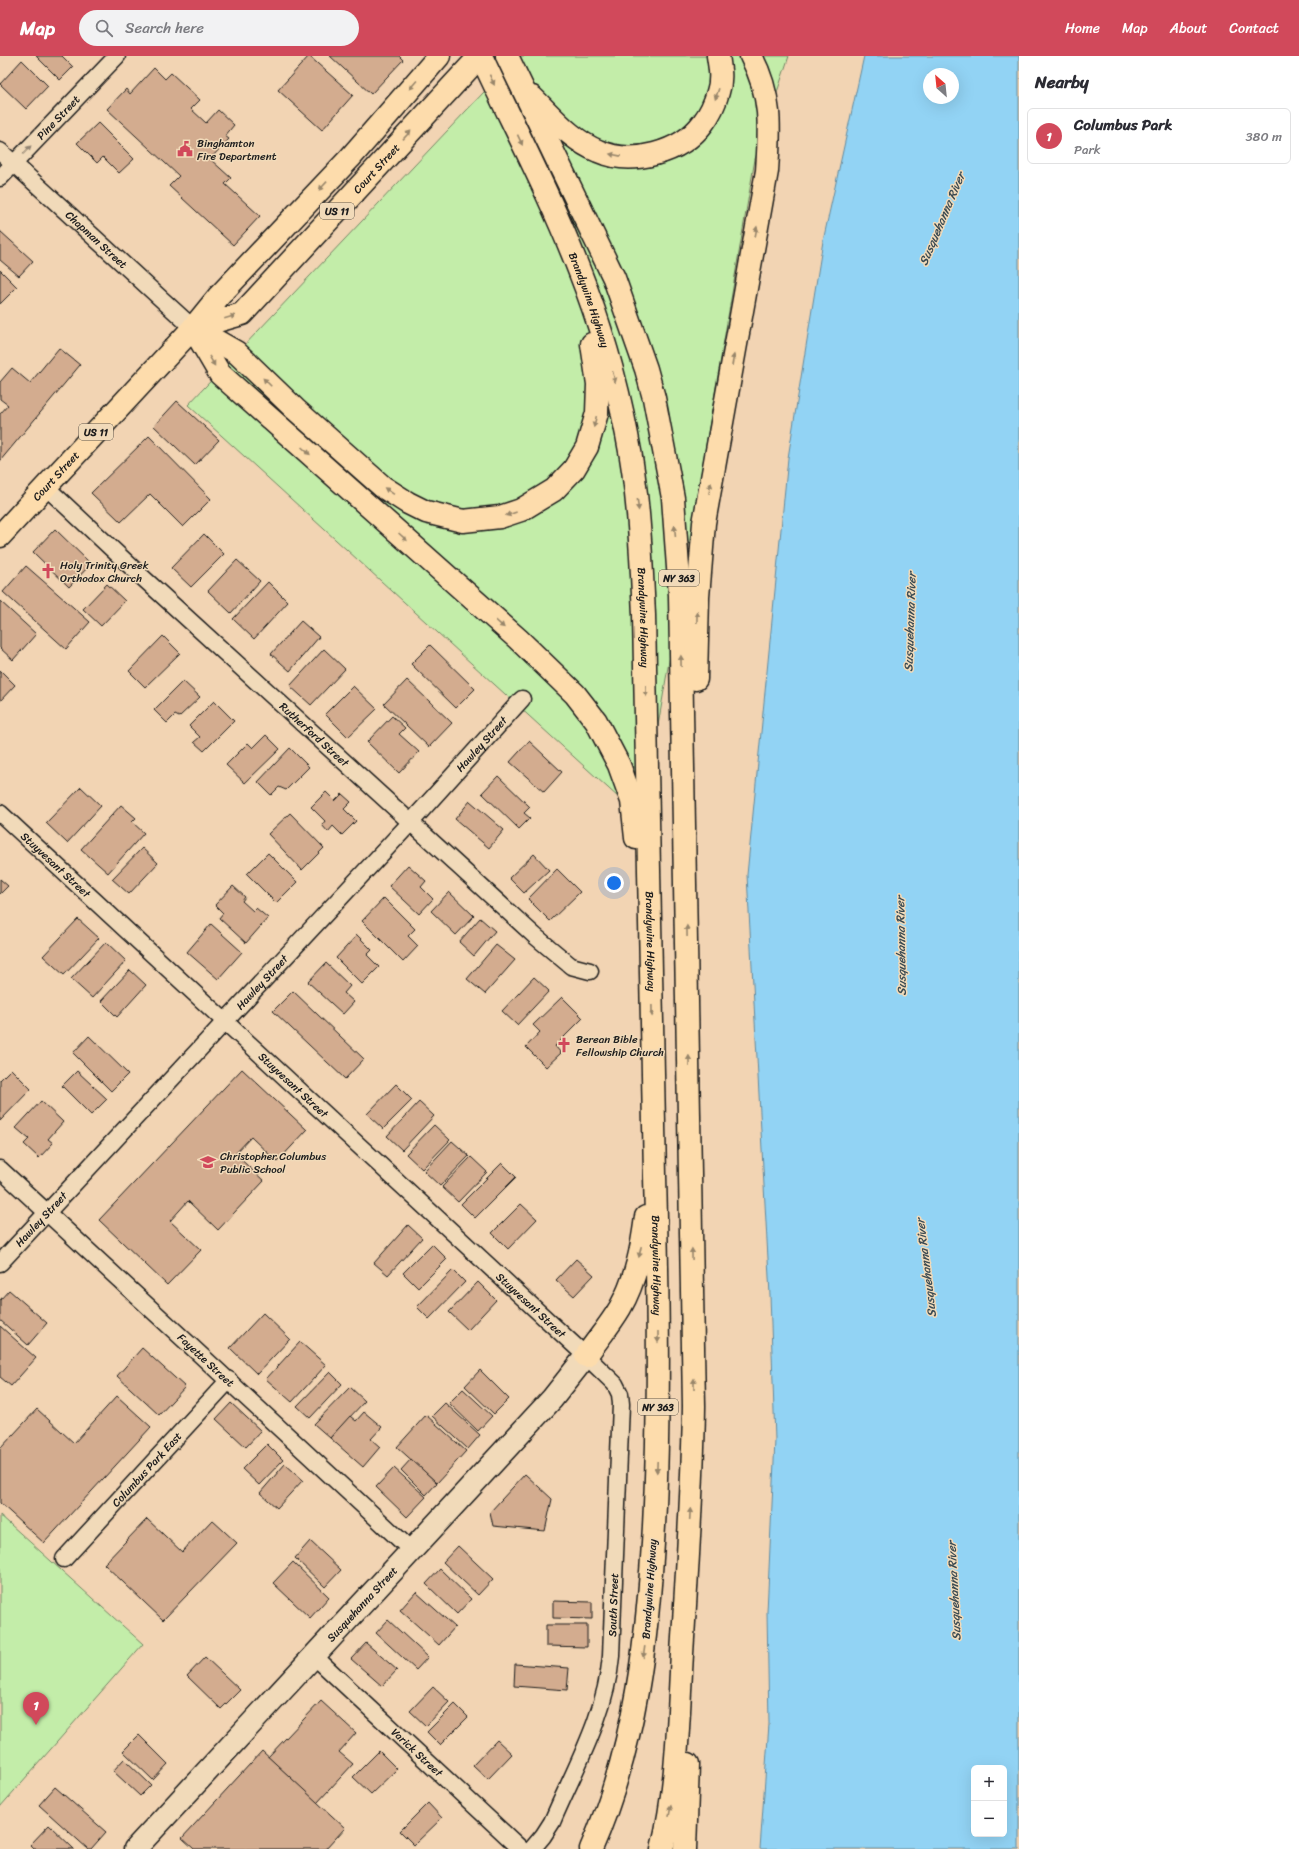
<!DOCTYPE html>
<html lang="en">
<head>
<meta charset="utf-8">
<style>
  :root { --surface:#fff; --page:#f2f2f3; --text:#2b2b33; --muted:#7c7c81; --line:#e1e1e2; --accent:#d1495b }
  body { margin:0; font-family:Sriracha,sans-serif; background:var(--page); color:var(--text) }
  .controls { position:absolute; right:12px; bottom:12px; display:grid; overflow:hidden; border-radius:6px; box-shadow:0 4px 16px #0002 }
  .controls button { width:36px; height:36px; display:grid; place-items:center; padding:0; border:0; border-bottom:1px solid var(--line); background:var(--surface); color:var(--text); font:20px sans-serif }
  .compass { position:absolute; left:923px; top:12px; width:36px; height:36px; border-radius:50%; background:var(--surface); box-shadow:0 4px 16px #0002; rotate:333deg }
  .you { position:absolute; left:614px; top:827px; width:14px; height:14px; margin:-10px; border:3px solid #fff; border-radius:50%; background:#1a73e8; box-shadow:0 0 0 6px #1a73e833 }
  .badge { display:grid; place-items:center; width:26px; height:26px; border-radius:50%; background:var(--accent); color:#fff; font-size:13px; font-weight:700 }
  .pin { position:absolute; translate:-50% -33px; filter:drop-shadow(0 1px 2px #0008) }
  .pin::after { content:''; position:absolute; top:21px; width:14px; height:12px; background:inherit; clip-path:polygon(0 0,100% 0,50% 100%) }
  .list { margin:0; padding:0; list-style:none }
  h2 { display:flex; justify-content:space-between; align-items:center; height:52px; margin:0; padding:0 16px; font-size:17px }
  h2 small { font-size:13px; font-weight:400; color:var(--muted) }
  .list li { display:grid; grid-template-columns:26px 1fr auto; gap:12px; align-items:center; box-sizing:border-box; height:56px; margin:0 8px 8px; padding:0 8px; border:1px solid var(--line); border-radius:6px }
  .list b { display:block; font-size:15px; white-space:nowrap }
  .list p { margin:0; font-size:13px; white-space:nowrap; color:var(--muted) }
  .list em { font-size:13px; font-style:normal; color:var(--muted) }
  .icon { flex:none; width:22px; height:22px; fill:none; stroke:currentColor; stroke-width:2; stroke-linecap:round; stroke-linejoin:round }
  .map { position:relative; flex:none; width:1019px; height:1793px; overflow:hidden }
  header { display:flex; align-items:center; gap:24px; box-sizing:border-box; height:56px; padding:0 20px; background:var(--accent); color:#fff }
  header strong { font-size:19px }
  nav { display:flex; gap:22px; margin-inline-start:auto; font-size:14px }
  .search { width:280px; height:36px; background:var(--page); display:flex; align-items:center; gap:10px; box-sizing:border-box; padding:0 14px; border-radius:22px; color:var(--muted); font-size:15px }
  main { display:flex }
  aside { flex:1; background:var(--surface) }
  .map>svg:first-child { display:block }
</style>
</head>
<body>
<header>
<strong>Map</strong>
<div class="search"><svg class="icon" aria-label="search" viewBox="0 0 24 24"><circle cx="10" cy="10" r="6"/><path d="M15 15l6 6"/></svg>Search here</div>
<nav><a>Home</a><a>Map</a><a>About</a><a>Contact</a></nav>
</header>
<main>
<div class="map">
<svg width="1019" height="1793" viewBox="0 0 1019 1793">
  <rect width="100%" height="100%" fill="#f2d4b3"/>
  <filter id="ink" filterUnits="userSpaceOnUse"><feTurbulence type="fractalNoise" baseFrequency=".025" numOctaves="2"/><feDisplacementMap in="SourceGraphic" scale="8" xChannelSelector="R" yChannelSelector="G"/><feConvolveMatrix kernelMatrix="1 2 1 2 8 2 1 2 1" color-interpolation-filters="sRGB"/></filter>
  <g filter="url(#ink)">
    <g fill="#c3eda9" stroke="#708462">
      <path d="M518,0H789L755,103L642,763L188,349Z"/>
      <path d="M0,1459L143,1588L0,1751Z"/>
    </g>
    <path fill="#92d3f4" stroke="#638a9e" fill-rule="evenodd" d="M864,0H1019V1793H760L769,1668L767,1556L775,1384L770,1239L747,819L788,402L823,185ZM929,18H953V42H929ZM974,1712H1004V1778H974Z"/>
    <g fill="#d3ac8f" stroke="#1c1c1c">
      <path d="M36,0H62L73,11L60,24Z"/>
      <path d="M309,0L353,39L322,74L278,34Z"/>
      <path d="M330,0H399L403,4L371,38Z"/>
      <path d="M22,4L48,30L26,53L0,28Z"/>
      <path d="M154,12L165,23L171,17L200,44L191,53L206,67L218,54L234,69L225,80L229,83L210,103L231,122L225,128L260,160L233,189L169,130L179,120L107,53L126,33L130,38Z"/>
      <path d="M98,67L134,103L119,117L103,101L97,107L77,87Z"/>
      <path d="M0,175L33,205L19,220L0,204Z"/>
      <path d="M0,214L17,231L0,248Z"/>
      <path d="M59,292L80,309L0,405V358L8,349L0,343V326L12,312L30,327Z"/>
      <path d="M177,345L219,384L195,409L154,370Z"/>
      <path d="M149,380L211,443L183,471L150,438L121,466L91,437Z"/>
      <path d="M55,473L91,508L69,531L33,496Z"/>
      <path d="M204,478L224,498L191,531L171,512Z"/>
      <path d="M237,504L260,525L231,557L208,535Z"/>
      <path d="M26,510L90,566L66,593L3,536Z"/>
      <path d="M268,526L288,546L254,583L233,563Z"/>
      <path d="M107,528L125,545L101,570L83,553Z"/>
      <path d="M0,545L36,578L13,604L0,592Z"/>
      <path d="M301,565L319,581L290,615L271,598Z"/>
      <path d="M163,580L180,597L145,631L129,615Z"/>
      <path d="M430,589L475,633L456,652L411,608Z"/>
      <path d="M324,593L345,613L311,649L290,630Z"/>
      <path d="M0,614L15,629L0,645Z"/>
      <path d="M407,624L452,667L429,691L384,648Z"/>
      <path d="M183,625L200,641L179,661L175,659L167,667L154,654Z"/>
      <path d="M353,630L377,653L348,681L325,658Z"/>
      <path d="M214,645L234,665L204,695L194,686L200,681L189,670Z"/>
      <path d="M392,660L405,672L399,678L419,696L399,717L367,686Z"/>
      <path d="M266,679L280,693L245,727L226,709L248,687L253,692Z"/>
      <path d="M529,685L562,716L544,736L510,706Z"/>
      <path d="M290,692L309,711L286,734L279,731L271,739L258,726Z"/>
      <path d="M498,720L530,751L524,757L530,762L519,773L482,737Z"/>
      <path d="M81,731L101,750L67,787L46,767Z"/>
      <path d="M326,736L335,745L342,738L351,746L344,753L356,765L342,779L333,770L328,776L322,769L325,765L311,751Z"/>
      <path d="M470,745L504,774L489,792L455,763Z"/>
      <path d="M121,749L136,762L132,766L144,777L108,817L81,793Z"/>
      <path d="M290,757L324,792L302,814L268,778Z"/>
      <path d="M142,792L158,807L129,838L112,823Z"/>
      <path d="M268,797L297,826L276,847L247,818Z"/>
      <path d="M534,798L549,814L524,837L509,822Z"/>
      <path d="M408,809L426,825L421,831L433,843L419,858L389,830Z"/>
      <path d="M557,813L580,836L550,865L528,843Z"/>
      <path d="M0,823L8,830L0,838Z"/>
      <path d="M233,830L245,841L242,845L253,855L256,852L268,862L246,887L219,862L223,857L215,849Z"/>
      <path d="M449,836L474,860L456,879L431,855Z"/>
      <path d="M384,842L415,873L408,880L418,890L403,906L362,865Z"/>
      <path d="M480,862L495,875L474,900L459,886Z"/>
      <path d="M78,863L99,882L64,919L43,900Z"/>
      <path d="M211,868L242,896L218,923L187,896Z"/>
      <path d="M357,879L372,894L367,899L379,911L362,928L336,902Z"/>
      <path d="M106,886L126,905L92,942L71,923Z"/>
      <path d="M496,889L515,904L485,938L467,923Z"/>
      <path d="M326,907L350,930L344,937L354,946L343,958L308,926Z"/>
      <path d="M130,914L146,929L117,961L101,945Z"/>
      <path d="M534,921L549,935L517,969L502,955Z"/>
      <path d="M293,935L364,1003L345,1023L273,955Z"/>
      <path d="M562,941L583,962L555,990L561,997L546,1011L526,991L540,976L533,969Z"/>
      <path d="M89,980L128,1018L111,1035L73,997Z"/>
      <path d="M11,1013L31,1033L0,1065V1024Z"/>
      <path d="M242,1013L307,1074L277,1106L251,1081L235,1098L264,1125L218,1174L188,1145L170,1165L201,1194L167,1229L99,1164Z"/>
      <path d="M77,1015L107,1043L91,1059L62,1030Z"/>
      <path d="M396,1028L412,1044L383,1073L367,1058Z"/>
      <path d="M41,1045L63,1066L48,1083L53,1087L39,1102L24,1088L29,1083L16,1072Z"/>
      <path d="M419,1046L434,1060L402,1094L387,1080Z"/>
      <path d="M434,1069L450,1084L422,1113L406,1098Z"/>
      <path d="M452,1085L469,1100L440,1130L424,1115Z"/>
      <path d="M471,1101L487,1116L458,1146L442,1131Z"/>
      <path d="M502,1107L516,1121L475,1162L461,1148Z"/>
      <path d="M521,1148L537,1163L508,1193L492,1177Z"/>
      <path d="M408,1169L422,1182L388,1219L374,1207Z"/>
      <path d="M432,1188L447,1203L418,1232L403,1217Z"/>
      <path d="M576,1203L594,1219L574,1240L556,1224Z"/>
      <path d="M453,1214L465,1226L429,1263L417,1251Z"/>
      <path d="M478,1226L496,1244L468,1274L449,1256Z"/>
      <path d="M9,1234L47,1267L28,1289L0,1264V1244Z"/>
      <path d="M263,1257L290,1283L257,1318L230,1292Z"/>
      <path d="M0,1270L36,1302L11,1330L0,1321Z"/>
      <path d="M300,1286L326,1309L292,1346L266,1323Z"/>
      <path d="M142,1292L185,1331L159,1359L117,1320Z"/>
      <path d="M480,1314L509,1343L494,1358L465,1330Z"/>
      <path d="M330,1316L342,1328L310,1362L297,1350Z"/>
      <path d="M350,1331L365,1345L330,1382L314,1368Z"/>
      <path d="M463,1333L492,1360L478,1375L449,1347Z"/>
      <path d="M117,1340L151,1371L44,1487L0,1447V1393L37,1353L74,1387Z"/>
      <path d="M231,1347L261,1375L246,1391L216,1363Z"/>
      <path d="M445,1347L480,1379L468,1393L432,1360Z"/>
      <path d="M364,1356L382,1371L371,1383L380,1391L363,1411L330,1382L350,1360L356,1365Z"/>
      <path d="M426,1359L466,1395L437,1427L397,1391Z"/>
      <path d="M267,1388L283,1404L259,1429L242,1413Z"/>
      <path d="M411,1403L437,1427L426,1439L401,1414Z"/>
      <path d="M285,1408L303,1424L277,1452L260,1437Z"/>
      <path d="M394,1412L426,1441L407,1461L376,1431Z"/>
      <path d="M525,1418L552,1443L545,1475L493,1470L490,1456Z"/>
      <path d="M147,1463L182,1496L212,1464L237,1487L163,1564L104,1508Z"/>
      <path d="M310,1485L341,1514L325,1531L295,1502Z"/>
      <path d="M458,1490L493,1523L478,1539L443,1506Z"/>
      <path d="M293,1506L329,1541L310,1562L273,1527Z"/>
      <path d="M440,1513L471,1543L457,1558L426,1528Z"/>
      <path d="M416,1536L455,1571L439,1589L400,1554Z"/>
      <path d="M553,1545L592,1546V1563L553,1562Z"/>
      <path d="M388,1564L428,1601L416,1614L376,1577Z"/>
      <path d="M546,1569H587V1591L546,1590Z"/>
      <path d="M366,1587L397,1614L382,1630L351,1603Z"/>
      <path d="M205,1601L240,1634L221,1653L187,1620Z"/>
      <path d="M515,1608L569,1612L567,1634L514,1630Z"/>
      <path d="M433,1631L449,1646L426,1670L410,1655Z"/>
      <path d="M321,1645L356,1677L339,1696L353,1708L317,1747L268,1701Z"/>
      <path d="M455,1648L468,1661L440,1689L427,1676Z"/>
      <path d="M139,1679L168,1708L153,1724L123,1695Z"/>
      <path d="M497,1684L512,1698L488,1723L473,1709Z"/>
      <path d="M262,1695L345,1772L326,1793H194L182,1782Z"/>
      <path d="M379,1695L397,1713L371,1738L353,1721Z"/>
      <path d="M124,1703L151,1729L140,1740L113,1715Z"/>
      <path d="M55,1731L106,1776L91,1793H88L39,1749Z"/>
      <path d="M428,1747L442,1762L414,1789L400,1775Z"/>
      <path d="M49,1769L74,1793H34L30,1789Z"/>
    </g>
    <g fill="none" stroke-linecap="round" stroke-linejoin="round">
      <defs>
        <g id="street">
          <path id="s1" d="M0,95L193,272"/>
          <path id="s2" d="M0,122L117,0"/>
          <path id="s3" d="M46,431L141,520L535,880L571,910L590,915"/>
          <path id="s4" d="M0,757L586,1300L615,1328L620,1338L621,1348L611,1600C606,1659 575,1712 552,1766L543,1780L532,1793"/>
          <path id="s5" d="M0,1113L412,1495"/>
          <path id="s6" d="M0,1207L411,766L522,643"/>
          <path id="s7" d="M64,1503L229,1324"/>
          <path id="s8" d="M314,1600L521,1793"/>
        </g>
        <g id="secondary">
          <path id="s9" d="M135,1793L552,1343L586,1300"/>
        </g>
        <g id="primary">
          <path id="s10" d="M481,0C514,71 551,141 579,214C600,267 616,322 627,379C639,438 641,498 644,559C648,746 652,933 655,1120C658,1237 660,1354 654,1470C648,1580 636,1691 591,1793"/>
          <path d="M507,0L614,222L646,313L654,342L673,442L680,539L694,1350C693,1433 687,1515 682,1598C678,1663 678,1729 662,1793"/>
          <path d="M532,41C552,60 571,84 598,95C632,110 681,97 703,67C710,58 715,47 718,36C722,24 720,12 718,0"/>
          <path d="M193,272L220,318L518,583L575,638L596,665L619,709L632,745L636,782"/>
          <path id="s11" d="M193,272L242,258L480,0"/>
          <path d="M194,272L236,296L295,353L383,431L408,447L426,456L463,465L500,461L521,454L554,434L574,413L587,391L597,357L598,328L592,288"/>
          <path id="s12" d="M0,480L193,272L219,240L350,102L439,0"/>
          <path d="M696,623L698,541L704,467L767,115C770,71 772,40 751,0"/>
          <path d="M586,1300C597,1284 610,1269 620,1252C636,1224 642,1192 646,1161"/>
          <path d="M685,1793L688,1708"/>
        </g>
      </defs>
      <use href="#street" stroke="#1c1c1c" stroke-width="19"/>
      <use href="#secondary" stroke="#1c1c1c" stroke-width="25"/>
      <use href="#primary" stroke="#1c1c1c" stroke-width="25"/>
      <use href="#street" stroke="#f1dab9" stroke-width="16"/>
      <use href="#secondary" stroke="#f1dab9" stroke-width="22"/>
      <use href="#primary" stroke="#fddcac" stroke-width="22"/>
    </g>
    <defs><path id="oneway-solid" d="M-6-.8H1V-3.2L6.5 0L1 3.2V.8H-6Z"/></defs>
    <g fill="#98866b">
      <use href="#oneway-solid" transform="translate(492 24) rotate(65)"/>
      <use href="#oneway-solid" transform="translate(413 29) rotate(131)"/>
      <use href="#oneway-solid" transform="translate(717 38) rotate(109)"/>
      <use href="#oneway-solid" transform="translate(407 79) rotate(-47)"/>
      <use href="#oneway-solid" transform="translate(520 84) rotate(65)"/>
      <use href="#oneway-solid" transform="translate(615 99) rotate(-169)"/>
      <use href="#oneway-solid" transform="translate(323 130) rotate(133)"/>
      <use href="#oneway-solid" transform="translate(756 176) rotate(-80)"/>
      <use href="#oneway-solid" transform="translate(230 261) rotate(-16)"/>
      <use href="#oneway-solid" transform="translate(733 304) rotate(-80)"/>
      <use href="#oneway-solid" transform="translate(212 305) rotate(60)"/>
      <use href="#oneway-solid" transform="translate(614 321) rotate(75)"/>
      <use href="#oneway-solid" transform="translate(267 326) rotate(-135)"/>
      <use href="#oneway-solid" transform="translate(595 366) rotate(103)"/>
      <use href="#oneway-solid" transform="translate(306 395) rotate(42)"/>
      <use href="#oneway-solid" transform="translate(710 432) rotate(-80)"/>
      <use href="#oneway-solid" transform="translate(389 435) rotate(-146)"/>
      <use href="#oneway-solid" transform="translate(638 449) rotate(84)"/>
      <use href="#oneway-solid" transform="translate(511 458) rotate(161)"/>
      <use href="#oneway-solid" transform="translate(675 475) rotate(-94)"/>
      <use href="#oneway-solid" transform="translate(403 481) rotate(42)"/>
      <use href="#oneway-solid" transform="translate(697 561) rotate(-89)"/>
      <use href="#oneway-solid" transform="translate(500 568) rotate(42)"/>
      <use href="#oneway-solid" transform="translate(681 605) rotate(-91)"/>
      <use href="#oneway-solid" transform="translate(646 635) rotate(89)"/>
      <use href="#oneway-solid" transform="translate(687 875) rotate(-91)"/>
      <use href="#oneway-solid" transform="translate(652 955) rotate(89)"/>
      <use href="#oneway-solid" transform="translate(689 1005) rotate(-91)"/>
      <use href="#oneway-solid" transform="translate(640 1196) rotate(102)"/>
      <use href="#oneway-solid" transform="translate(692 1198) rotate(-91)"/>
      <use href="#oneway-solid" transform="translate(658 1281) rotate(90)"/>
      <use href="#oneway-solid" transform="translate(694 1328) rotate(-90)"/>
      <use href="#oneway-solid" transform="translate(657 1411) rotate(92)"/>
      <use href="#oneway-solid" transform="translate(690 1458) rotate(-87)"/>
      <use href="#oneway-solid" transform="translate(644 1596) rotate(98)"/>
      <use href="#oneway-solid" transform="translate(670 1755) rotate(-80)"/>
    </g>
    <use fill="#918472" href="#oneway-solid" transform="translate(27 94) rotate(-46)"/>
  </g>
  <defs>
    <symbol id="civic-bare" viewBox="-9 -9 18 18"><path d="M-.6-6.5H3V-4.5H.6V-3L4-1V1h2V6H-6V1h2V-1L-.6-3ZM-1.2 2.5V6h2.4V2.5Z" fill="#d1495b" stroke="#f1dab9" stroke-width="2.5" paint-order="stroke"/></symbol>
    <symbol id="church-bare" viewBox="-9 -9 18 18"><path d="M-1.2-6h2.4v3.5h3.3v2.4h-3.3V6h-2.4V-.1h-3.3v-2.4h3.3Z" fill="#d1495b" stroke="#f1dab9" stroke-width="2.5" paint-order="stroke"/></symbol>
    <symbol id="school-bare" viewBox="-9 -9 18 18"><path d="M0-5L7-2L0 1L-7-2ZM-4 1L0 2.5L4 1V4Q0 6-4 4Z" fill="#d1495b" stroke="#f1dab9" stroke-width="2.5" paint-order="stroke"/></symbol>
  </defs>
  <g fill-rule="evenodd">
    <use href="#civic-bare" x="174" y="82" width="22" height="22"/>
    <use href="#church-bare" x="37" y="504" width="22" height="22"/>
    <use href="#church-bare" x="553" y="978" width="22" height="22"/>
    <use href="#school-bare" x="197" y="1095" width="22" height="22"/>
  </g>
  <g text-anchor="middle" stroke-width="3" stroke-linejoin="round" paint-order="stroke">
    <g fill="#f1dab9" stroke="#5c554b" stroke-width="1">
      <rect x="320" y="147" width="34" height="16" rx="3"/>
      <rect x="79" y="368" width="34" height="16" rx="3"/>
      <rect x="659" y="514" width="40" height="16" rx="3"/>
      <rect x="638" y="1343" width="40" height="16" rx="3"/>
    </g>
    <g font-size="10" font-weight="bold" fill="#1c1c1c">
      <text x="337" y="159">US 11</text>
      <text x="96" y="380">US 11</text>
      <text x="679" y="526">NY 363</text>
      <text x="658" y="1355">NY 363</text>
    </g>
    <g font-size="11" fill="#1c1c1c" stroke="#f1dab9">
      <text dy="4" stroke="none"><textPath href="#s2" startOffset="84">Pine Street</textPath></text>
      <text dy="4" stroke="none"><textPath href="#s11" startOffset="249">Court Street</textPath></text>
      <text dy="4" stroke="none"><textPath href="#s1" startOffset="131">Chapman Street</textPath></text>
      <text dy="4" stroke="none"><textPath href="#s10" startOffset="267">Brandywine Highway</textPath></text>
      <text dy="4" stroke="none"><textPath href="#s12" startOffset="82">Court Street</textPath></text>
      <text dy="4" stroke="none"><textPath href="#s10" startOffset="591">Brandywine Highway</textPath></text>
      <text dy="4" stroke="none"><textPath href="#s3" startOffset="365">Rutherford Street</textPath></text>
      <text dy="4" stroke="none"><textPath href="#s6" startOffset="708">Hawley Street</textPath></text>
      <text dy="4" stroke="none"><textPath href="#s4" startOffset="76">Stuyvesant Street</textPath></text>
      <text dy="4" stroke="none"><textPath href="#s10" startOffset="915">Brandywine Highway</textPath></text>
      <text dy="4" stroke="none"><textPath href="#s6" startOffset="384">Hawley Street</textPath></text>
      <text dy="4" stroke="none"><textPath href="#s4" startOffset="400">Stuyvesant Street</textPath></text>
      <text dy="4" stroke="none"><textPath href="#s6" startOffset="60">Hawley Street</textPath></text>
      <text dy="4" stroke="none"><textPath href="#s10" startOffset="1239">Brandywine Highway</textPath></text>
      <text dy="4" stroke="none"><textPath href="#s4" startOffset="724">Stuyvesant Street</textPath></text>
      <text dy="4" stroke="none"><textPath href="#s5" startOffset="281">Fayette Street</textPath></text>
      <text dy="4" stroke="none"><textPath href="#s7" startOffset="122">Columbus Park East</textPath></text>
      <text transform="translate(649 1533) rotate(-86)" y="4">Brandywine Highway</text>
      <text dy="4" stroke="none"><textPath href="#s9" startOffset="334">Susquehanna Street</textPath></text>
      <text transform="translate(613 1549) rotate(-88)" y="4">South Street</text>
      <text dy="4" stroke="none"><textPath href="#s8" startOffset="141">Varick Street</textPath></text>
    </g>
    <g font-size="11" fill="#1c1c1c" stroke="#f1dab9" text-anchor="start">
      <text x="197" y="91">Binghamton<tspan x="197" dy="13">Fire Department</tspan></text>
      <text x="60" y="513">Holy Trinity Greek<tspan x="60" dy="13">Orthodox Church</tspan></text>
      <text x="576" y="987">Berean Bible<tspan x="576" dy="13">Fellowship Church</tspan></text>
      <text x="220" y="1104">Christopher Columbus<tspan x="220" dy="13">Public School</tspan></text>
    </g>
    <g font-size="12" font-style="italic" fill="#3a4a52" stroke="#f1dab9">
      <text transform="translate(942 163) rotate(-67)" y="4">Susquehanna River</text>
      <text transform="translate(910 566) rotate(-88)" y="4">Susquehanna River</text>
      <text transform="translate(901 890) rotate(-91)" y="4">Susquehanna River</text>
      <text transform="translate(926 1212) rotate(-97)" y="4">Susquehanna River</text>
      <text transform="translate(954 1535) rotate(-93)" y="4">Susquehanna River</text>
    </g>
  </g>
</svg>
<div class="controls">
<button>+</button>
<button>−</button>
</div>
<svg class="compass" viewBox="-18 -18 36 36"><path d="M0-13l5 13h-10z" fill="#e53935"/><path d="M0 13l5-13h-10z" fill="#7c7c81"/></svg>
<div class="you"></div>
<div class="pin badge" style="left:36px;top:1669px">1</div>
</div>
<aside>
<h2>Nearby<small></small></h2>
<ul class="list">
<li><span class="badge">1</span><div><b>Columbus Park</b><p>Park</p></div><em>380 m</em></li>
</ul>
</aside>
</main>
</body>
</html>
